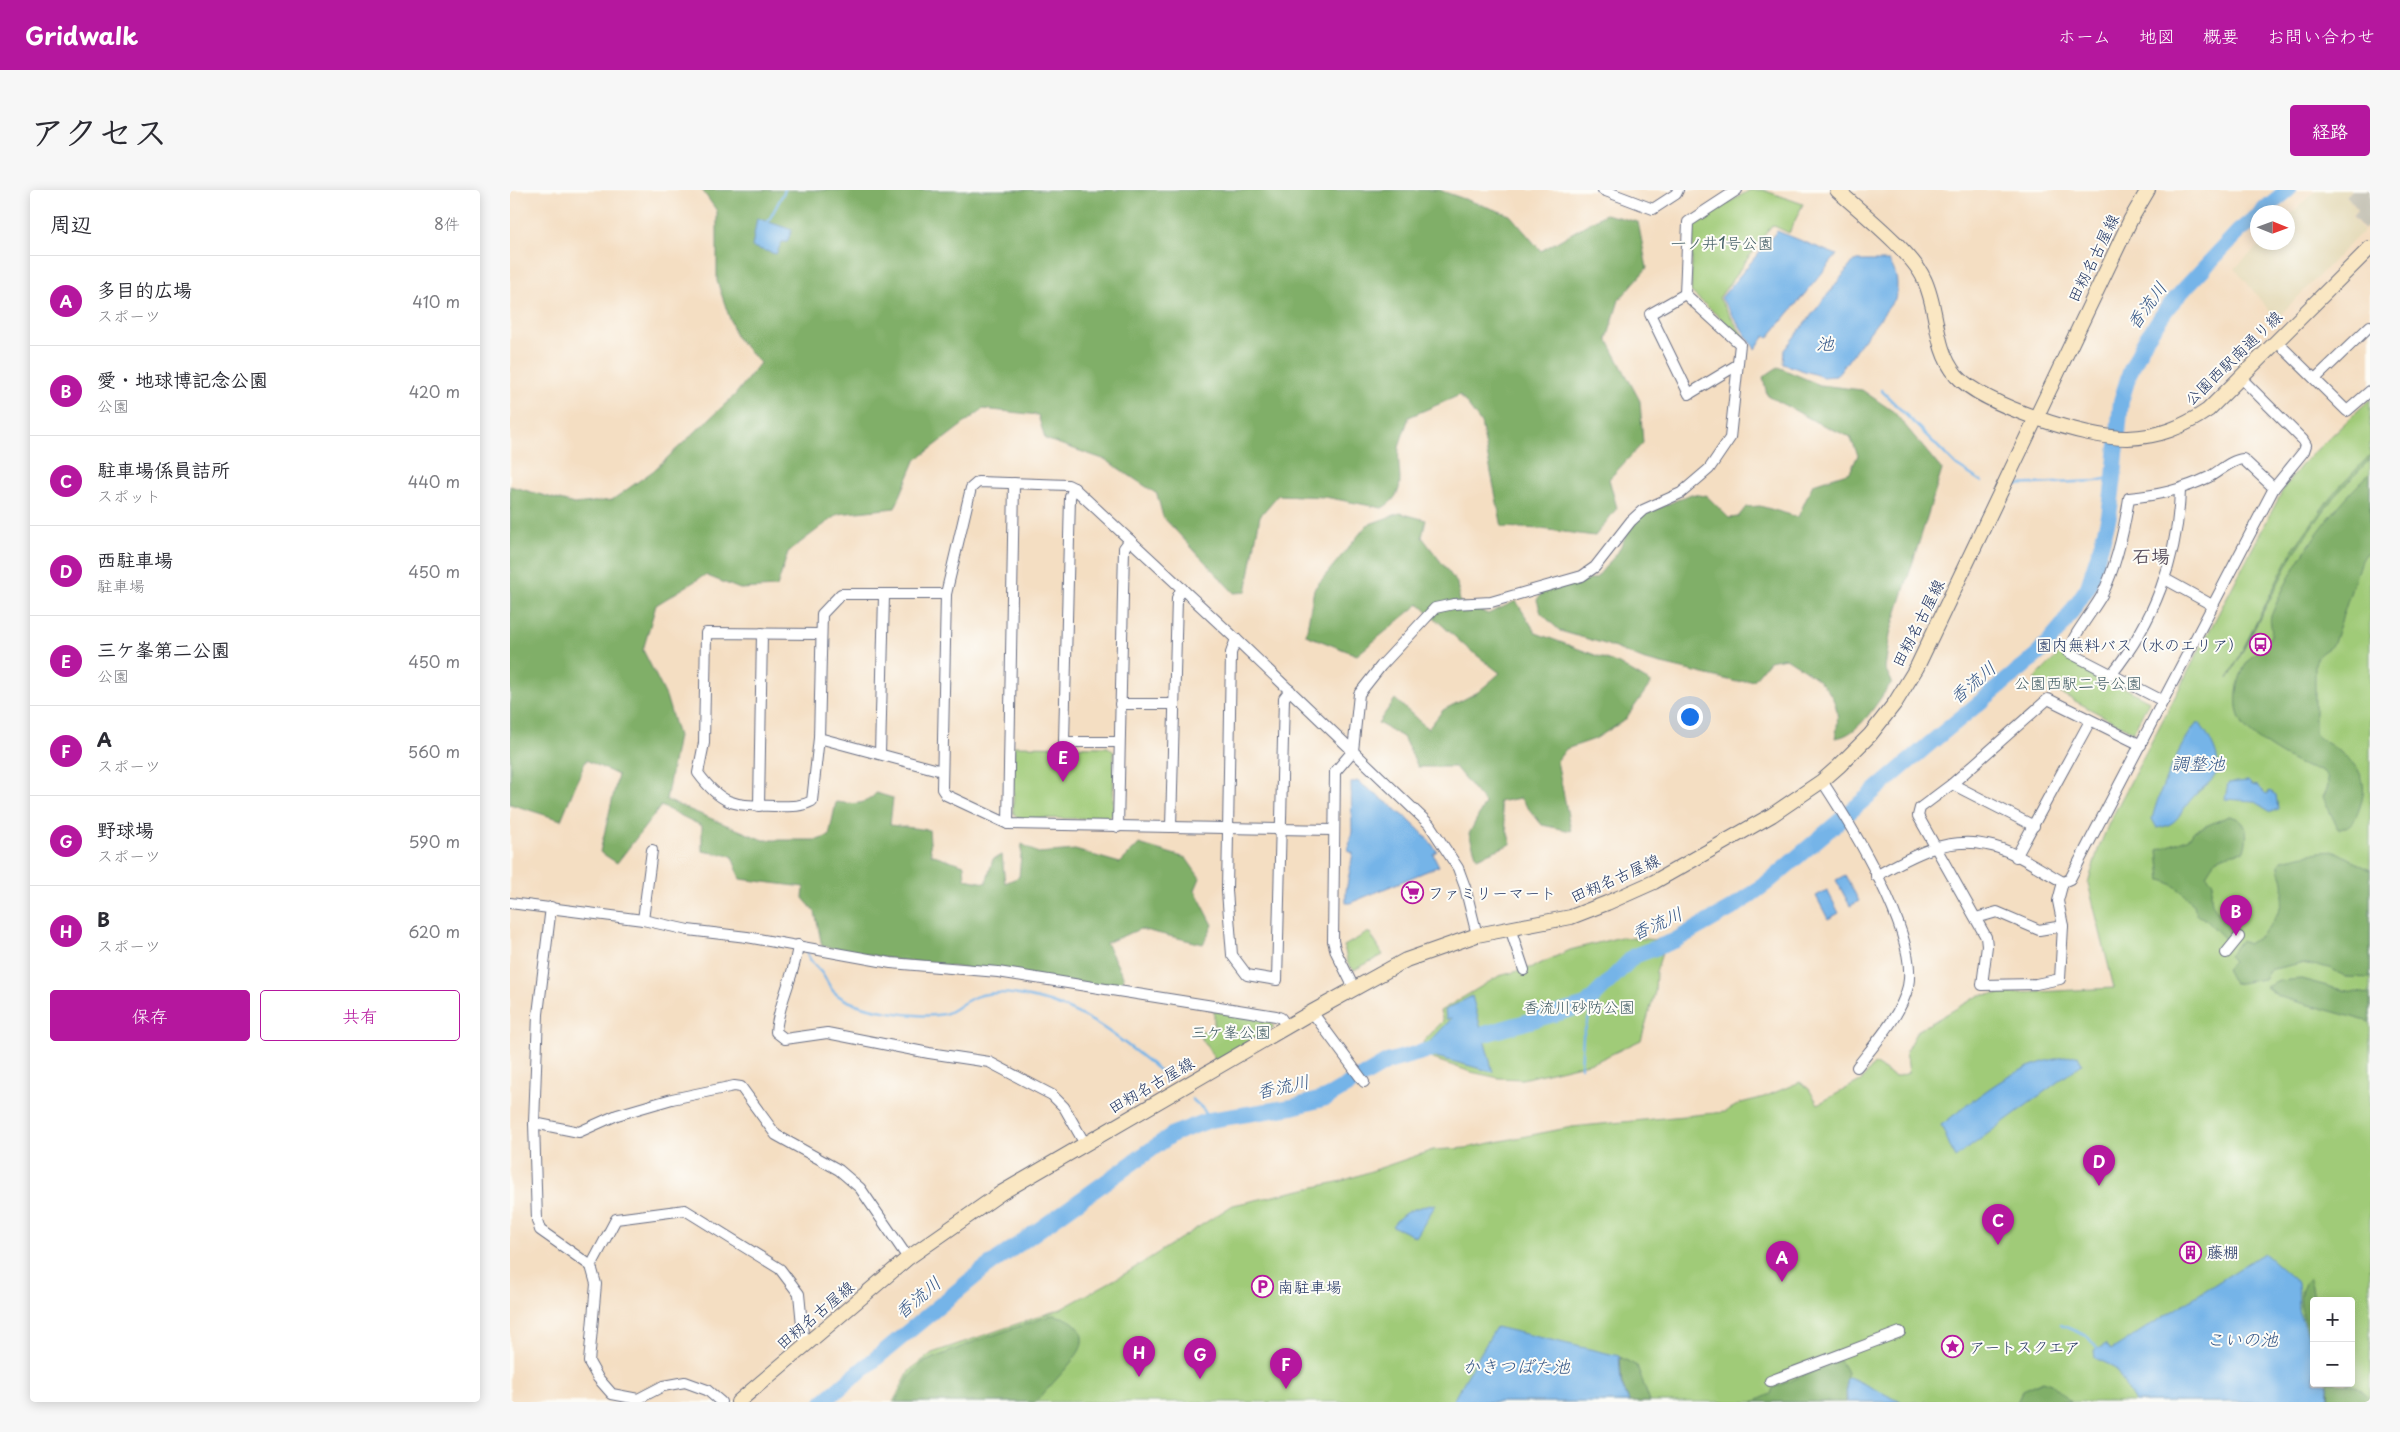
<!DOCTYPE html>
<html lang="ja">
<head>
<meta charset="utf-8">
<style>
  :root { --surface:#fff; --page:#f7f7f7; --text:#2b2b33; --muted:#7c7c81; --line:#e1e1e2; --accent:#b5179e }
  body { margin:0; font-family:"Playpen Sans","Klee One",sans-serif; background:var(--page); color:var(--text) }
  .controls { position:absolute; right:15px; bottom:15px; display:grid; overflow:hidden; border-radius:5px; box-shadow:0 2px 12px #0003 }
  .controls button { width:45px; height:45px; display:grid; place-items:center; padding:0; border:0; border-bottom:1px solid var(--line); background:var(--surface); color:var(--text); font:25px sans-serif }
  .compass { position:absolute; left:1740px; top:15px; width:45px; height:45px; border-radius:50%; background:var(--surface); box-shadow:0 2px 12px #0003; rotate:91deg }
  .you { position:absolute; left:1179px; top:526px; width:18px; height:18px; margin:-12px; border:4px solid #fff; border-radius:50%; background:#1a73e8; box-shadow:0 0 0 8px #1a73e833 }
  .badge { display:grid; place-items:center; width:32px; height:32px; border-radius:50%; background:var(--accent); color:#fff; font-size:16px; font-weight:700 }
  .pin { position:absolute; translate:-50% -41px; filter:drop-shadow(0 1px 2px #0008) }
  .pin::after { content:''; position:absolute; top:26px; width:18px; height:15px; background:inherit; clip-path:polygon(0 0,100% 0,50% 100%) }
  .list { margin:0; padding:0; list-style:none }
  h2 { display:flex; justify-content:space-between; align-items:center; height:65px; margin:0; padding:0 20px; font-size:21px }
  h2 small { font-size:16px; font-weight:400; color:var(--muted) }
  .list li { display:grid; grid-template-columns:32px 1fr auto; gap:15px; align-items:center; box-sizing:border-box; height:90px; padding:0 20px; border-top:1px solid var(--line) }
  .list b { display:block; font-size:19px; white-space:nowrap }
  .list p { margin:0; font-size:16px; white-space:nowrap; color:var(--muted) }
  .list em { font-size:16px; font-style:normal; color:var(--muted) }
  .actions { display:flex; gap:10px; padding:15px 20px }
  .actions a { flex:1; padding:11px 0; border:1px solid var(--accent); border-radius:5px; text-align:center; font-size:18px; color:var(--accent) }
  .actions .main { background:var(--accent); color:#fff }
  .map { position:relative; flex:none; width:1860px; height:1212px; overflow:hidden; border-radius:5px }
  header { display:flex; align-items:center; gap:30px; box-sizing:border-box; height:70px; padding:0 25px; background:var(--accent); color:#fff }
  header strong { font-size:24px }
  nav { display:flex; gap:28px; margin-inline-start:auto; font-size:18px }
  .intro { display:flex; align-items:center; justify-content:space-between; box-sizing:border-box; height:120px; padding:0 30px }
  h1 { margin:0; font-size:35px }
  .button { padding:12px 22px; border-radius:5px; background:var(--accent); color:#fff; font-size:18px; font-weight:700 }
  main { display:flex; gap:30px; padding:0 30px }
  aside { flex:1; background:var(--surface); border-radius:5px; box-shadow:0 2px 12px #0003 }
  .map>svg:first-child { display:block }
</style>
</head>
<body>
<header>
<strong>Gridwalk</strong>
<nav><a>ホーム</a><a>地図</a><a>概要</a><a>お問い合わせ</a></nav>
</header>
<div class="intro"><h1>アクセス</h1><a class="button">経路</a></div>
<main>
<aside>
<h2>周辺<small>8件</small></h2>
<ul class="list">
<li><span class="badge">A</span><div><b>多目的広場</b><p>スポーツ</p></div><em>410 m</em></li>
<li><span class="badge">B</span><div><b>愛・地球博記念公園</b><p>公園</p></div><em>420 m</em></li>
<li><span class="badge">C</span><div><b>駐車場係員詰所</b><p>スポット</p></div><em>440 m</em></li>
<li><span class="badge">D</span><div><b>西駐車場</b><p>駐車場</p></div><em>450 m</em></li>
<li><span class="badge">E</span><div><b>三ケ峯第二公園</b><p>公園</p></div><em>450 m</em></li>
<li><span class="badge">F</span><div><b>A</b><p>スポーツ</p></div><em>560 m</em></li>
<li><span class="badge">G</span><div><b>野球場</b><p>スポーツ</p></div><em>590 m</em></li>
<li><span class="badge">H</span><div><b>B</b><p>スポーツ</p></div><em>620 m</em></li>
</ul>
<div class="actions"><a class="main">保存</a><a>共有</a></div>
</aside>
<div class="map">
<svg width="1860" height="1212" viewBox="0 0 1860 1212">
  <rect width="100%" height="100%" fill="#fdfcf7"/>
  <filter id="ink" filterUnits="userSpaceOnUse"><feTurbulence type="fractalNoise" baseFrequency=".02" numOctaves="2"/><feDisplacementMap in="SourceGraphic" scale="10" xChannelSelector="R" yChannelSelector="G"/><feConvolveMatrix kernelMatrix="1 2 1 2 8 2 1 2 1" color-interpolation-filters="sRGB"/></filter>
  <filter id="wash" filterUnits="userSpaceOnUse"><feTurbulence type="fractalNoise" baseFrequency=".0096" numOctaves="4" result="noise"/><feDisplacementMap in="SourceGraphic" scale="20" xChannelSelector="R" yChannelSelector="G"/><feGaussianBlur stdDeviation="1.12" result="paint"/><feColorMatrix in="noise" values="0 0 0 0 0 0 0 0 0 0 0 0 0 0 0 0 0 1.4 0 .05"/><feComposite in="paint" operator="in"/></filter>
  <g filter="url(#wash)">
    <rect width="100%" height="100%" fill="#f4dec2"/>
    <path fill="#e5dbba" d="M1806,0H1840L1836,5L1847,20L1841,26L1853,41L1766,129L1725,78L1752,53L1778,52V27Z"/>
    <path fill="#c7c5b8" d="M1841,0H1860V34L1854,40L1842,26L1848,20L1836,5Z"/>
    <g fill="#a0cb78" stroke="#5e7d6b" fill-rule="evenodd">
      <path d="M1240,0H1253L1293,14L1279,43L1262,35L1209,108L1236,151L1181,102L1183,34Z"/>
      <path d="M1860,209V1212H383L400,1180L422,1163L551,1119L618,1082L723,1015L832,991L923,960L956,958L1062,937L1215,922L1231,913L1254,907L1290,892L1299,899L1308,914L1352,890L1364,874L1385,887L1399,883L1396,861L1407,841L1470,805L1604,798L1578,693L1588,660L1599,633L1775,296L1794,272ZM1804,1111H1841V1193H1804Z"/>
      <path d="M1550,463L1639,511L1623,542L1524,489Z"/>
      <path d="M504,556L598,557L604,562L603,623L598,629L507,628L503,622Z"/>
      <path d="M857,743H860L873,765L844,780L838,774L834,756Z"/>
      <path d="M1111,747L1147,750L1153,760L1146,782L1145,802L1131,850L1087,871L1012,889L989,888L961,882L917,867L913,852L933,831L930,821L989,786L1023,777L1060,760Z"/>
      <path d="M704,821L758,830L764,837L706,871L687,841H704Z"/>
    </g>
    <g fill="#80af68" stroke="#4e6f63">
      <path d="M192,0H929L1000,25L1031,61L1095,24L1128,32L1137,78L1109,110L1097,149L1130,211L1133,253L1099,289L1107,318L1085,346L1031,339L992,337L971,233L950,205L899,227C896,237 891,248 889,258C886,284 900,302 872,318L815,307L768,305L750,326L736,402L724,403L653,327L647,304L596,270L535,249L528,225L473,219L405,271L385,318L328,324L278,362L267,397L230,399L195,385L146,415L133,460L156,506L168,546L156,610L253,650H307L319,646L326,612C341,614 356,616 366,603L383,608L380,635L419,640L421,664L454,675L455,689L476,693L483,669L492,665L495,693L509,687L512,654L528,663L565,660L610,673L629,654L676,668L690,688L685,700L703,735L693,754L630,739L596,753L614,788L610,798L382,769L312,756L305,722L293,708L294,697L230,689L222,666L192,661V636L151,616L107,673L90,662L108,585L76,570L51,630L0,614V296L64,314L102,310L143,281L225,205L250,173L226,147L207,91V21Z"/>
      <path d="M1268,177L1310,195L1352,200L1384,222L1432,280L1380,444L1375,478L1382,492C1368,510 1350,546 1325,548C1336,504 1309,489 1276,468L1259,471L1244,490L1227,492L1135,470L1095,454L1050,441L1031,423L1027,410L1032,402L1086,388L1108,362L1118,341L1128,327L1181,304L1197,306L1219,328L1228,327L1236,317L1250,316L1288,327L1303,294L1340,282L1348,265L1340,247L1306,232L1257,205L1253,187Z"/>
      <path d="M1860,265V269L1823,308L1784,363L1718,489L1782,361L1821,306Z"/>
      <path d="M1860,283V360L1851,370L1824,453C1817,462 1808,460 1805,474V543C1811,551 1819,553 1826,559C1855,580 1860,595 1846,627C1841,634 1837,639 1828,639L1813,607C1817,600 1820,593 1816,585C1811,577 1803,580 1796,577C1780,571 1742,548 1733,535C1721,516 1727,483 1741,467C1749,458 1756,457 1761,445C1763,439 1759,432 1761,426C1782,373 1819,322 1860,283Z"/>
      <path d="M890,323L916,330L912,347L947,393L950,412L978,424L1006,411L1026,443L1109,474L1141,493L1115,530L1085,549L1056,559L1047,571L1061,641L1032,635L1010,608L989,612L1001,654L967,668L959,644L975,613L945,577H908L893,547L868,533L885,509L918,539L933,520L968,502L990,483L956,457L909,414L847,465L796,445L804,399L857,335Z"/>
      <path d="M1719,626C1738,629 1739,644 1734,661C1713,666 1708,663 1696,685L1703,692C1695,721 1713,722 1724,744L1718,752L1696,730L1687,725C1684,710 1665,693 1651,690L1648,660L1679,648L1684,641Z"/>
      <path d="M1825,661L1860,680V788L1836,787L1820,778L1791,773L1759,780L1754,789L1724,794L1716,779L1723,772L1719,766L1731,750L1738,754C1760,742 1776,718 1773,692C1772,685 1768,680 1769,673L1772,670L1809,662Z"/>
      <path d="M1791,789L1832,800L1860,804V832L1770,807L1756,797L1769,791Z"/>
      <path d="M1799,1088C1806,1099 1804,1140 1804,1156C1798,1136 1780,1107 1799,1088Z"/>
      <path d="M542,1125C559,1127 577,1137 571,1157C567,1169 535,1201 526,1212H386L399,1187L412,1173L466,1151Z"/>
      <path d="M1110,1167L1127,1176L1140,1212H1119L1112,1194Z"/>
      <path d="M1330,1170L1337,1182L1336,1212H1243L1261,1204L1263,1198Z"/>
      <path d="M1533,1191L1542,1194L1561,1212H1507L1513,1200Z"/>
      <path d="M1818,1193C1839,1193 1845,1192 1860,1208V1212H1819Z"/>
    </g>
    <g fill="#75b4e8" stroke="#4872a3">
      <path d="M247,28L282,40L277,52H272L266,64L242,57Z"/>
      <path d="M1267,41L1327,65L1258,148L1255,146L1245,159L1211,108Z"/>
      <path d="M1344,71H1379C1387,83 1389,94 1385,109L1326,186L1313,187L1273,174L1274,160Z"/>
      <path d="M1688,532C1696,541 1699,547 1704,558C1717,590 1695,591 1679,612C1668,626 1667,635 1647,638L1642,629C1649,601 1669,554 1688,532Z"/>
      <path d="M847,591C876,612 906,631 927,661L923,664L929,676L840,713H836V701L843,663L838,661L842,641L841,593Z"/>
      <path d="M1738,591L1742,595L1748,596L1756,604L1760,601L1766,605L1768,619L1761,622L1743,611L1715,609L1718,593Z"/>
      <path d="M1335,685L1349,711L1340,716L1326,690Z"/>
      <path d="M1317,700L1329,723L1318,729L1306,706Z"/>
      <path d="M962,806L983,882L919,865L917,855L942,828L936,829L935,820Z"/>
      <path d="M1568,865L1572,874L1445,968L1431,935C1480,898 1504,873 1568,865Z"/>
      <path d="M926,1014L906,1047L882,1036C895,1019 906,1018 926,1014Z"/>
      <path d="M1754,1063L1788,1093L1789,1120L1804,1162V1193H1816L1818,1197L1817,1212H1625L1604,1177L1585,1168L1584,1161L1596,1154L1601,1160Z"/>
      <path d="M986,1137L1109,1166L1111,1194L1119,1212H942Z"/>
      <path d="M1339,1187L1346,1190L1391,1212H1337L1336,1190Z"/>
    </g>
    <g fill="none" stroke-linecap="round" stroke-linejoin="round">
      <g stroke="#75b4e8" stroke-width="2.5">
        <path d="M258,32L275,0"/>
        <path d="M1371,200L1447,276L1472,292"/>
        <path d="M1502,295L1586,291L1604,287"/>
        <path d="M297,762C299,773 308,777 314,786C317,791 320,798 324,802C342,820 410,829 434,824C443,822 449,815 457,811C477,799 503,803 524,808C580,820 617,855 660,889"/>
        <path d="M1071,877L1073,846L1087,803"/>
        <path d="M682,909L693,919L700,930"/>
        <path d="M1551,1135L1577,1146L1589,1161"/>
      </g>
      <g stroke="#75b4e8" stroke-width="16">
        <path d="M1751,22L1778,0"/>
        <path d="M313,1212L474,1079L663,944L700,930L782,917L816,908L877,872L1076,815L1124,766L1164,751L1224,717L1258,692L1418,555L1514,476L1530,462L1552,436L1578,397L1591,356L1599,326L1604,287L1611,211L1620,182L1635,150L1658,117L1677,96L1729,41L1748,26"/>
      </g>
    </g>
  </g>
  <g filter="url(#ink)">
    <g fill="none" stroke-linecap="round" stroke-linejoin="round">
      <defs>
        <g id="street">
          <path d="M1093,0L1143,19L1166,4L1168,0"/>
          <path d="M1175,104L1140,124L1179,204L1227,175"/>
          <path d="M1767,152L1837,221L1860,201"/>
          <path d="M1805,189L1860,136"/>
          <path d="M564,298L560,307L554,552H609"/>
          <path d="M1655,389L1702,415"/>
          <path d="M726,449L721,463L717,701L722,765L737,785L767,790L774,508L780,500"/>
          <path d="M1601,485C1644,432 1668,368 1670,300"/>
          <path d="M1653,511L1558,462C1560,449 1584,420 1592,405C1607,374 1614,342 1619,308C1648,305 1672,300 1699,287C1710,281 1721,270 1733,269L1764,298"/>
          <path d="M610,514H664"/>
          <path d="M309,548L302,611C289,618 278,616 264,616C225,615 213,617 188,583L194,553L196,443L310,444"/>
          <path d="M370,564L374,406"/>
          <path d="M432,581L309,548L312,424L331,404H436"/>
          <path d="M1312,591C1341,635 1409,745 1398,796C1392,824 1364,855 1347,877"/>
          <path d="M1442,594L1524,636"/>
          <path d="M249,616L252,443"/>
          <path d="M498,634L504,293"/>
          <path d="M608,637L614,358L620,350"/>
          <path d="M661,637L667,408L672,398"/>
          <path d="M823,640L498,634L436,605L432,599L436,404L461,298L468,292L558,295L564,298L726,449L919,634L948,678L955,697L967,745"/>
          <path d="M1506,667L1580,531"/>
          <path d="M1366,686C1401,666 1436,646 1477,655C1502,659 1531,680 1553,692L1560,689L1764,298L1794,261L1796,255L1793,250L1731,188"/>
          <path d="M1553,692L1548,711L1553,736L1550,789L1526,794L1472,795L1477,756L1476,747L1408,626L1410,618L1442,594L1538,509L1631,555"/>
          <path d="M0,713L133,730L178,740L237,747L381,773L488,782L766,826L771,828L777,837"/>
          <path d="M41,717L28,824L24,933L27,1030L30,1040L81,1076"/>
          <path d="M1466,728L1487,722L1529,740L1553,736"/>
          <path d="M133,730L142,660"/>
          <path d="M1000,738L1014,780"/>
          <path d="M288,755C285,785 268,813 266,842L275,849L317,843L419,863L479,872L542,905L554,917L575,954"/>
          <path d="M1716,763L1729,747"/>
          <path d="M844,798L826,762L823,751L825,582L843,561L849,504L871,476L925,418L944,414L981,412L1072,386L1085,377L1121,331L1133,320L1171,303L1199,279L1220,248L1230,154L1175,104L1178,32L1227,0"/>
          <path d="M802,822L854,892"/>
          <path d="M24,933L69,942L107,925L162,909L224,896L231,897L266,945L329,980L350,998L398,1068"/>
          <path d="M1260,1191L1390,1142"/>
          <path d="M211,1212L197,1200L175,1192L153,1196L128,1209L102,1204L88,1188L79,1172L86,1094L81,1076L106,1029L175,1020L270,1079L289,1104L293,1145L298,1154"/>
        </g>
        <g id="secondary">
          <path d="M1327,0C1350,21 1403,63 1414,89C1429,120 1423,157 1446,185C1472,215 1578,249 1618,248C1649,247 1673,237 1698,220L1860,58"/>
          <path d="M228,1212L398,1068L491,1003L802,822L896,770L967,745L1061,727L1097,713L1144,692L1262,625L1312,591L1329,576L1360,545L1385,513L1407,477L1621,29L1638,0"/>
        </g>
      </defs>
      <use href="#street" stroke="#676c81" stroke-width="12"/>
      <use href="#secondary" stroke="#676c81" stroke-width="16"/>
      <use href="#street" stroke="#fff" stroke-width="10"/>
      <use href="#secondary" stroke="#fae7c3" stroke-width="14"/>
    </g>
  </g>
  <defs>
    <symbol id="bus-ring" viewBox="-11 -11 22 22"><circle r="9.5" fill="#fdfcf7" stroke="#b5179e" stroke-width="1.5"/><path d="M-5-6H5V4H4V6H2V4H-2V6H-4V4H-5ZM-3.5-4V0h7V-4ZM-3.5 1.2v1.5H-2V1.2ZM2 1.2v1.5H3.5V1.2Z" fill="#b5179e"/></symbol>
    <symbol id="supermarket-ring" viewBox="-11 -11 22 22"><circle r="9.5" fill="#fdfcf7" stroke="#b5179e" stroke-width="1.5"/><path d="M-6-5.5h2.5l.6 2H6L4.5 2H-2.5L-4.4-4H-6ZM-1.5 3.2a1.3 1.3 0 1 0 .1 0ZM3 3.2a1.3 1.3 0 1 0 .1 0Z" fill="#b5179e"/></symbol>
    <symbol id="building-ring" viewBox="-11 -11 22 22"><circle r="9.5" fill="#fdfcf7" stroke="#b5179e" stroke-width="1.5"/><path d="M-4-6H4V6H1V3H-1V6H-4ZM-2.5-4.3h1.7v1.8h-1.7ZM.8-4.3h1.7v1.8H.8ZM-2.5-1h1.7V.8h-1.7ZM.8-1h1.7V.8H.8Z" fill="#b5179e"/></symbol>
    <symbol id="parking-ring" viewBox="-11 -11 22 22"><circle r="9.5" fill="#fdfcf7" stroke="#b5179e" stroke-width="1.5"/><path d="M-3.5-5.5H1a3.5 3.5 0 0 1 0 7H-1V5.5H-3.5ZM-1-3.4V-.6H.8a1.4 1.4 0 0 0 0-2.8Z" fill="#b5179e"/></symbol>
    <symbol id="sight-ring" viewBox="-11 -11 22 22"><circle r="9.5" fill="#fdfcf7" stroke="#b5179e" stroke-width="1.5"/><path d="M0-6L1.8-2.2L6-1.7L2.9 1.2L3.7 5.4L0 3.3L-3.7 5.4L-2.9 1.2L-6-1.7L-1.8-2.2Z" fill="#b5179e"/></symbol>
  </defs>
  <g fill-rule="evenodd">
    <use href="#bus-ring" x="1738" y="442" width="25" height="25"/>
    <use href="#supermarket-ring" x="890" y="690" width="25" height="25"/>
    <use href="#building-ring" x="1668" y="1050" width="25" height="25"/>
    <use href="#parking-ring" x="740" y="1084" width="25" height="25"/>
    <use href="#sight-ring" x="1430" y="1144" width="25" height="25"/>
  </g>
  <g text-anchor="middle" stroke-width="4" stroke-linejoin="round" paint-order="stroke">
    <g font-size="16" fill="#435e66" stroke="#fdfcf7">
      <text x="1212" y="59">一ノ井1号公園</text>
      <text x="1568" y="499">公園西駅二号公園</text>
      <text x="1069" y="823">香流川砂防公園</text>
      <text x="721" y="848">三ケ峯公園</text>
    </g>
    <g font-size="16" fill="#1b2f5e" stroke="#fdfcf7">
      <text transform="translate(1583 68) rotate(-64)" y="6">田籾名古屋線</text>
      <text transform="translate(1723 168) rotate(-44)" y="6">公園西駅南通り線</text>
      <text transform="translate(1408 433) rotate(-63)" y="6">田籾名古屋線</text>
      <text transform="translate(1105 688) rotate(-24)" y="6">田籾名古屋線</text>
      <text transform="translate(641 895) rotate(-30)" y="6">田籾名古屋線</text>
      <text transform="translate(305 1125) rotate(-40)" y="6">田籾名古屋線</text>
    </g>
    <g font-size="16" fill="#1b2f5e" stroke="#fdfcf7" text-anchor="start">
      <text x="1734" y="461" text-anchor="end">園内無料バス（水のエリア）</text>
      <text x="918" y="709">ファミリーマート</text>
      <text x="1697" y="1068">藤棚</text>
      <text x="768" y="1103">南駐車場</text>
      <text x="1459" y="1163">アートスクエア</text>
    </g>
    <g font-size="18" font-style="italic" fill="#365787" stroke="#fdfcf7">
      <text transform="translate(1637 116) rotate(-54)" y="6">香流川</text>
      <text x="1315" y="160">池</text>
      <text transform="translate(1463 493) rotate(-40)" y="6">香流川</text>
      <text x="1688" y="580">調整池</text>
      <text transform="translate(1147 734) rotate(-24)" y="6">香流川</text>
      <text transform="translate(773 897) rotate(-12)" y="6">香流川</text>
      <text transform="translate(408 1108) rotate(-40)" y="6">香流川</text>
      <text x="1732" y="1156">こいの池</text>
      <text x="1006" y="1183">かきつばた池</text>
    </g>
    <g font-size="19" font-weight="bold" fill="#5f5462" stroke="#fdfcf7">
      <text x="1641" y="373">石場</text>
    </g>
  </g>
</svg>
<div class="controls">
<button>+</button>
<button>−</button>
</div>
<svg class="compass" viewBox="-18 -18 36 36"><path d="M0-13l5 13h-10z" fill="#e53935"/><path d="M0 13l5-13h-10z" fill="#7c7c81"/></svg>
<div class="you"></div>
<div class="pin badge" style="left:1272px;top:1092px">A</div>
<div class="pin badge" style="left:1726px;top:746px">B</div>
<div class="pin badge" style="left:1488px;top:1055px">C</div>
<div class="pin badge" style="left:1589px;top:996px">D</div>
<div class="pin badge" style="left:553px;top:592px">E</div>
<div class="pin badge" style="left:776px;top:1199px">F</div>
<div class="pin badge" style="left:690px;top:1189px">G</div>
<div class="pin badge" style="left:629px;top:1187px">H</div>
</div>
</main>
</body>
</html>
